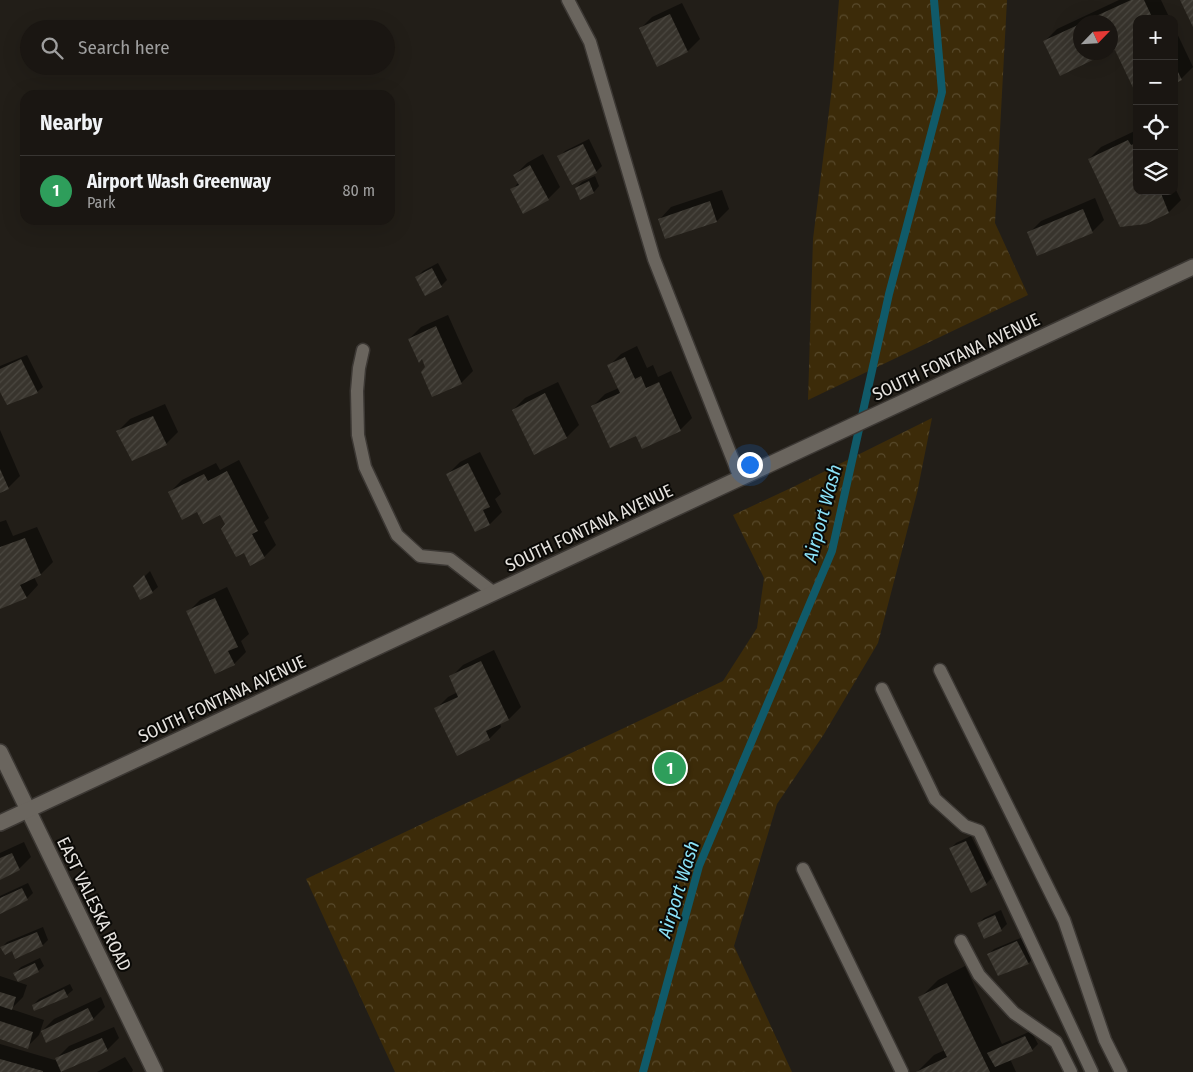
<!DOCTYPE html>
<html lang="en">
<head>
<meta charset="utf-8">
<style>
  :root { --surface:#1a1612; --page:#231f1b; --text:#f1f3f6; --muted:#9f9f9f; --line:#383532; --accent:#58c9e3 }
  body { margin:0; font-family:"Fira Sans Condensed",sans-serif; background:var(--page); color:var(--text) }
  .controls { position:absolute; right:15px; top:15px; display:grid; overflow:hidden; border-radius:10px; box-shadow:0 5px 20px #0002 }
  .controls button { width:45px; height:45px; display:grid; place-items:center; padding:0; border:0; border-bottom:1px solid var(--line); background:var(--surface); color:var(--text); font:25px sans-serif }
  .compass { position:absolute; left:1073px; top:15px; width:45px; height:45px; border-radius:50%; background:var(--surface); box-shadow:0 5px 20px #0002; rotate:65deg }
  .you { position:absolute; left:749px; top:464px; width:18px; height:18px; margin:-12px; border:4px solid #fff; border-radius:50%; background:#1a73e8; box-shadow:0 0 0 8px #1a73e833 }
  .badge { display:grid; place-items:center; width:32px; height:32px; border-radius:50%; background:var(--accent); color:#fff; font-size:16px; font-weight:700 }
  .pin { position:absolute; translate:-50% -50%; border:2px solid #fff; box-shadow:0 1px 5px #0006 }
  .list { margin:0; padding:0; list-style:none }
  h2 { display:flex; justify-content:space-between; align-items:center; height:65px; margin:0; padding:0 20px; font-size:21px }
  h2 small { font-size:16px; font-weight:400; color:var(--muted) }
  .list li { display:grid; grid-template-columns:32px 1fr auto; gap:15px; align-items:center; box-sizing:border-box; height:70px; padding:0 20px; border-top:1px solid var(--line) }
  .list b { display:block; font-size:19px; white-space:nowrap }
  .list p { margin:0; font-size:16px; white-space:nowrap; color:var(--muted) }
  .list em { font-size:16px; font-style:normal; color:var(--muted) }
  .icon { flex:none; width:28px; height:28px; fill:none; stroke:currentColor; stroke-width:2; stroke-linecap:round; stroke-linejoin:round }
  .map { position:relative; flex:none; width:1193px; height:1072px; overflow:hidden }
  .search { position:absolute; background:var(--surface); box-shadow:0 5px 20px #0002; left:20px; top:20px; width:375px; height:55px; display:flex; align-items:center; gap:12px; box-sizing:border-box; padding:0 18px; border-radius:28px; color:var(--muted); font-size:19px }
  .panel { position:absolute; background:var(--surface); box-shadow:0 5px 20px #0002; left:20px; top:90px; width:375px; height:135px; border-radius:15px }
  .map>svg:first-child { display:block }
</style>
</head>
<body>
<div class="map">
<svg width="1193" height="1072" viewBox="0 0 1193 1072">
  <defs>
    <pattern id="park-crowns" width="20" height="18" patternUnits="userSpaceOnUse" patternTransform="scale(1.25)"><rect width="20" height="18" fill="#3c2b09"/><path d="M2 6a3 3 0 1 1 6 0M12 15a3 3 0 1 1 6 0" fill="none" stroke="#584a2c"/></pattern>
    <pattern id="building-hatch" width="6" height="6" patternUnits="userSpaceOnUse" patternTransform="scale(1.25)"><rect width="6" height="6" fill="#38342d"/><path d="M-1 1l2-2M0 6l6-6M5 7l2-2" fill="none" stroke="#4b4841"/></pattern>
  </defs>
  <rect width="100%" height="100%" fill="#221e18"/>
  <g fill="url(#park-crowns)">
    <path d="M839,0H1007L995,223L1028,295L808,400L813,239L832,87Z"/>
    <path d="M932,418L917,493L878,643L824,734L777,804L734,946L792,1072H395L306,879L723,681L757,628L764,578L733,515L793,487Z"/>
  </g>
  <g fill="#0007">
    <path d="M1119,0H1161L1170,19H1137L1110,22H1080V52L1060,74L1045,41L1057,29Z"/>
    <path d="M682,3L700,39L688,51L640,29L652,17Z"/>
    <path d="M1174,27L1193,67L1181,79L1174,83Z"/>
    <path d="M1137,130V191H1174V186L1181,200L1169,212L1146,223L1089,159L1101,147Z"/>
    <path d="M589,139L602,166L596,172L559,157L565,151Z"/>
    <path d="M543,154L560,187L548,199L512,190L519,182L515,175L527,163Z"/>
    <path d="M595,176L599,186L594,192L576,188L582,182Z"/>
    <path d="M722,190L729,209L717,221L666,238L660,219L671,207Z"/>
    <path d="M1095,198L1104,220L1092,232L1029,233L1041,221Z"/>
    <path d="M438,263L447,280L441,286L426,294L417,277L423,271Z"/>
    <path d="M448,315L473,371L461,383L427,367L423,357L409,339L421,327Z"/>
    <path d="M637,346L647,368L653,365L658,377L671,371L692,418L680,430L637,434L593,406L605,394L619,388L609,366L621,354Z"/>
    <path d="M27,355L43,387L37,392L0,389V366Z"/>
    <path d="M558,382L579,425L567,437L513,410L525,398Z"/>
    <path d="M165,404L178,432L166,444L118,431L130,419Z"/>
    <path d="M0,430L20,476L8,488L0,492Z"/>
    <path d="M480,452L501,494L495,499L502,512L490,524L476,531L448,474L460,462Z"/>
    <path d="M239,460L269,518L264,522L276,545L264,557L244,552L227,525L221,514L197,511L170,492L182,480L216,463L220,470Z"/>
    <path d="M6,520L13,536L37,527L53,562L41,574L34,577L38,585L27,597L0,608V522Z"/>
    <path d="M150,571L158,587L152,592L135,586Z"/>
    <path d="M227,587L249,634L241,641L246,652L234,664L188,612L200,600Z"/>
    <path d="M494,650L521,707L509,719L500,723L501,727L489,739L436,709L448,697L458,692L451,677L463,665Z"/>
    <path d="M971,836L992,878L986,884L951,848L956,843Z"/>
    <path d="M24,842L31,857L19,869L0,879V853Z"/>
    <path d="M28,883L33,893L27,899L0,912V896Z"/>
    <path d="M1001,910L1007,924L1001,930L979,923L984,918Z"/>
    <path d="M43,927L48,940L43,945L13,949L2,947L7,942Z"/>
    <path d="M1023,937L1034,957L1029,963L999,975L989,954L994,949Z"/>
    <path d="M40,958L44,966L38,971L15,973L21,967Z"/>
    <path d="M965,966L1002,1044L1031,1031L1038,1044L1032,1050L1010,1059L1016,1072H917L934,1055L945,1050L920,998L938,980Z"/>
    <path d="M0,976L27,985L23,997L11,1009L44,1020L39,1035L27,1047L0,1037Z"/>
    <path d="M70,984L73,990L67,995L35,1010L33,1005L39,999Z"/>
    <path d="M101,997L105,1007L93,1019L42,1031L54,1019Z"/>
    <path d="M114,1027L119,1038L107,1050L63,1071L62,1072H0V1044L58,1061L57,1058L69,1046Z"/>
    <path d="M125,1057L133,1070L132,1072H97Z"/>
  </g>
  <g fill="none" stroke-linecap="round" stroke-linejoin="round">
    <path stroke="#105a69" stroke-width="8" d="M643,1072L699,866L832,551L889,294L942,92L934,0"/>
  </g>
  <g fill="url(#building-hatch)">
    <path d="M1131,0H1144L1153,19H1137V96L1115,50L1110,52V22H1083Z"/>
    <path d="M1180,0H1193V27Z"/>
    <path d="M670,14L688,52L657,67L639,28Z"/>
    <path d="M1080,24V52H1109L1060,76L1043,41Z"/>
    <path d="M1174,64L1182,80L1174,84Z"/>
    <path d="M1128,140L1131,145L1137,143V191H1160L1169,213L1146,224L1120,227L1088,159Z"/>
    <path d="M583,144L597,173L572,185L557,156Z"/>
    <path d="M530,165L549,200L523,214L510,189L519,185L513,175Z"/>
    <path d="M589,181L594,193L580,200L575,188Z"/>
    <path d="M710,201L717,222L665,239L658,219Z"/>
    <path d="M1083,209L1093,233L1037,256L1027,232Z"/>
    <path d="M432,268L442,287L425,296L415,277Z"/>
    <path d="M436,326L462,384L432,397L421,372L425,367L422,359L419,363L408,339Z"/>
    <path d="M625,357L635,379L641,376L646,388L659,382L681,431L642,449L636,436L610,448L591,406L620,393L607,365Z"/>
    <path d="M21,359L38,393L7,405L0,392V369Z"/>
    <path d="M545,393L567,438L534,455L512,410Z"/>
    <path d="M153,416L167,445L132,461L116,431Z"/>
    <path d="M468,463L490,507L483,510L490,525L475,532L446,474Z"/>
    <path d="M0,469L9,489L0,493Z"/>
    <path d="M227,471L258,531L252,534L265,558L250,566L244,553L236,557L221,529L225,524L220,515L203,524L197,512L182,520L168,492L204,474L208,481Z"/>
    <path d="M25,538L41,575L20,585L27,598L0,609V547Z"/>
    <path d="M144,575L153,593L140,600L133,586Z"/>
    <path d="M215,598L238,647L228,651L235,665L215,674L186,611Z"/>
    <path d="M481,661L509,720L486,731L490,740L457,756L434,708L458,697L449,676Z"/>
    <path d="M966,841L987,885L971,893L949,848Z"/>
    <path d="M12,853L20,870L0,880V858Z"/>
    <path d="M22,888L28,900L0,914V898Z"/>
    <path d="M995,915L1002,931L984,939L977,923Z"/>
    <path d="M37,932L43,946L15,959L12,951L5,955L0,947Z"/>
    <path d="M1017,941L1029,964L998,976L987,954Z"/>
    <path d="M35,963L39,972L18,982L13,973Z"/>
    <path d="M947,983L990,1072H916L947,1057L918,997Z"/>
    <path d="M64,989L68,997L34,1011L32,1005Z"/>
    <path d="M0,992L16,997L12,1010L0,1006Z"/>
    <path d="M88,1008L94,1020L46,1043L41,1031Z"/>
    <path d="M0,1021L33,1032L28,1049L0,1039Z"/>
    <path d="M1025,1036L1033,1051L995,1067L987,1053Z"/>
    <path d="M102,1038L108,1051L61,1072L55,1058Z"/>
    <path d="M0,1059L43,1071V1072H0Z"/>
  </g>
  <g fill="none" stroke-linecap="round" stroke-linejoin="round">
    <defs>
      <g id="lane">
        <path d="M568,0L590,42L654,259L740,478"/>
        <path d="M363,350L359,368L357,391L358,435L365,467L397,535L420,556L450,559L494,593"/>
        <path d="M940,670L1064,920L1105,1040L1121,1072"/>
        <path d="M882,689L935,799L965,826L979,831L1092,1072"/>
        <path d="M803,869L902,1072"/>
        <path d="M961,941L979,975L1014,1013L1056,1042L1071,1072"/>
      </g>
      <g id="street">
        <path d="M0,752L155,1072"/>
        <path d="M0,823L1193,267"/>
      </g>
    </defs>
    <use href="#lane" stroke="#3c3834" stroke-width="15"/>
    <use href="#street" stroke="#3c3834" stroke-width="18"/>
    <use href="#lane" stroke="#6a655e" stroke-width="12"/>
    <use href="#street" stroke="#6a655e" stroke-width="15"/>
  </g>
  <g text-anchor="middle" stroke-width="4" stroke-linejoin="round" paint-order="stroke">
    <g font-size="18" fill="#e6e3df" stroke="#0a0906">
      <text transform="translate(956 357) rotate(-25)" y="6">SOUTH FONTANA AVENUE</text>
      <text transform="translate(589 528) rotate(-25)" y="6">SOUTH FONTANA AVENUE</text>
      <text transform="translate(222 699) rotate(-25)" y="6">SOUTH FONTANA AVENUE</text>
      <text transform="translate(94 904) rotate(64)" y="6">EAST VALESKA ROAD</text>
    </g>
    <g font-size="19" font-style="italic" fill="#8be2f8" stroke="#0a0906">
      <text transform="translate(822 513) rotate(-75)" y="7">Airport Wash</text>
      <text transform="translate(678 889) rotate(-73)" y="7">Airport Wash</text>
    </g>
  </g>
</svg>
<div class="controls">
<button>+</button>
<button>−</button>
<button><svg class="icon" aria-label="locate" viewBox="0 0 24 24"><circle cx="12" cy="12" r="6"/><path d="M12 2v4M12 18v4M2 12h4M18 12h4"/></svg></button>
<button><svg class="icon" aria-label="layers" viewBox="0 0 24 24"><path d="M12 4l9 5-9 5-9-5zM3 14l9 5 9-5"/></svg></button>
</div>
<svg class="compass" viewBox="-18 -18 36 36"><path d="M0-13l5 13h-10z" fill="#e53935"/><path d="M0 13l5-13h-10z" fill="#9f9f9f"/></svg>
<div class="you"></div>
<div class="pin badge" style="left:670px;top:768px;background:#2e9e5b">1</div>
<div class="search"><svg class="icon" aria-label="search" viewBox="0 0 24 24"><circle cx="10" cy="10" r="6"/><path d="M15 15l6 6"/></svg>Search here</div>
<section class="panel">
<h2>Nearby<small></small></h2>
<ul class="list">
<li><span class="badge" style="background:#2e9e5b">1</span><div><b>Airport Wash Greenway</b><p>Park</p></div><em>80 m</em></li>
</ul>
</section>
</div>
</body>
</html>
